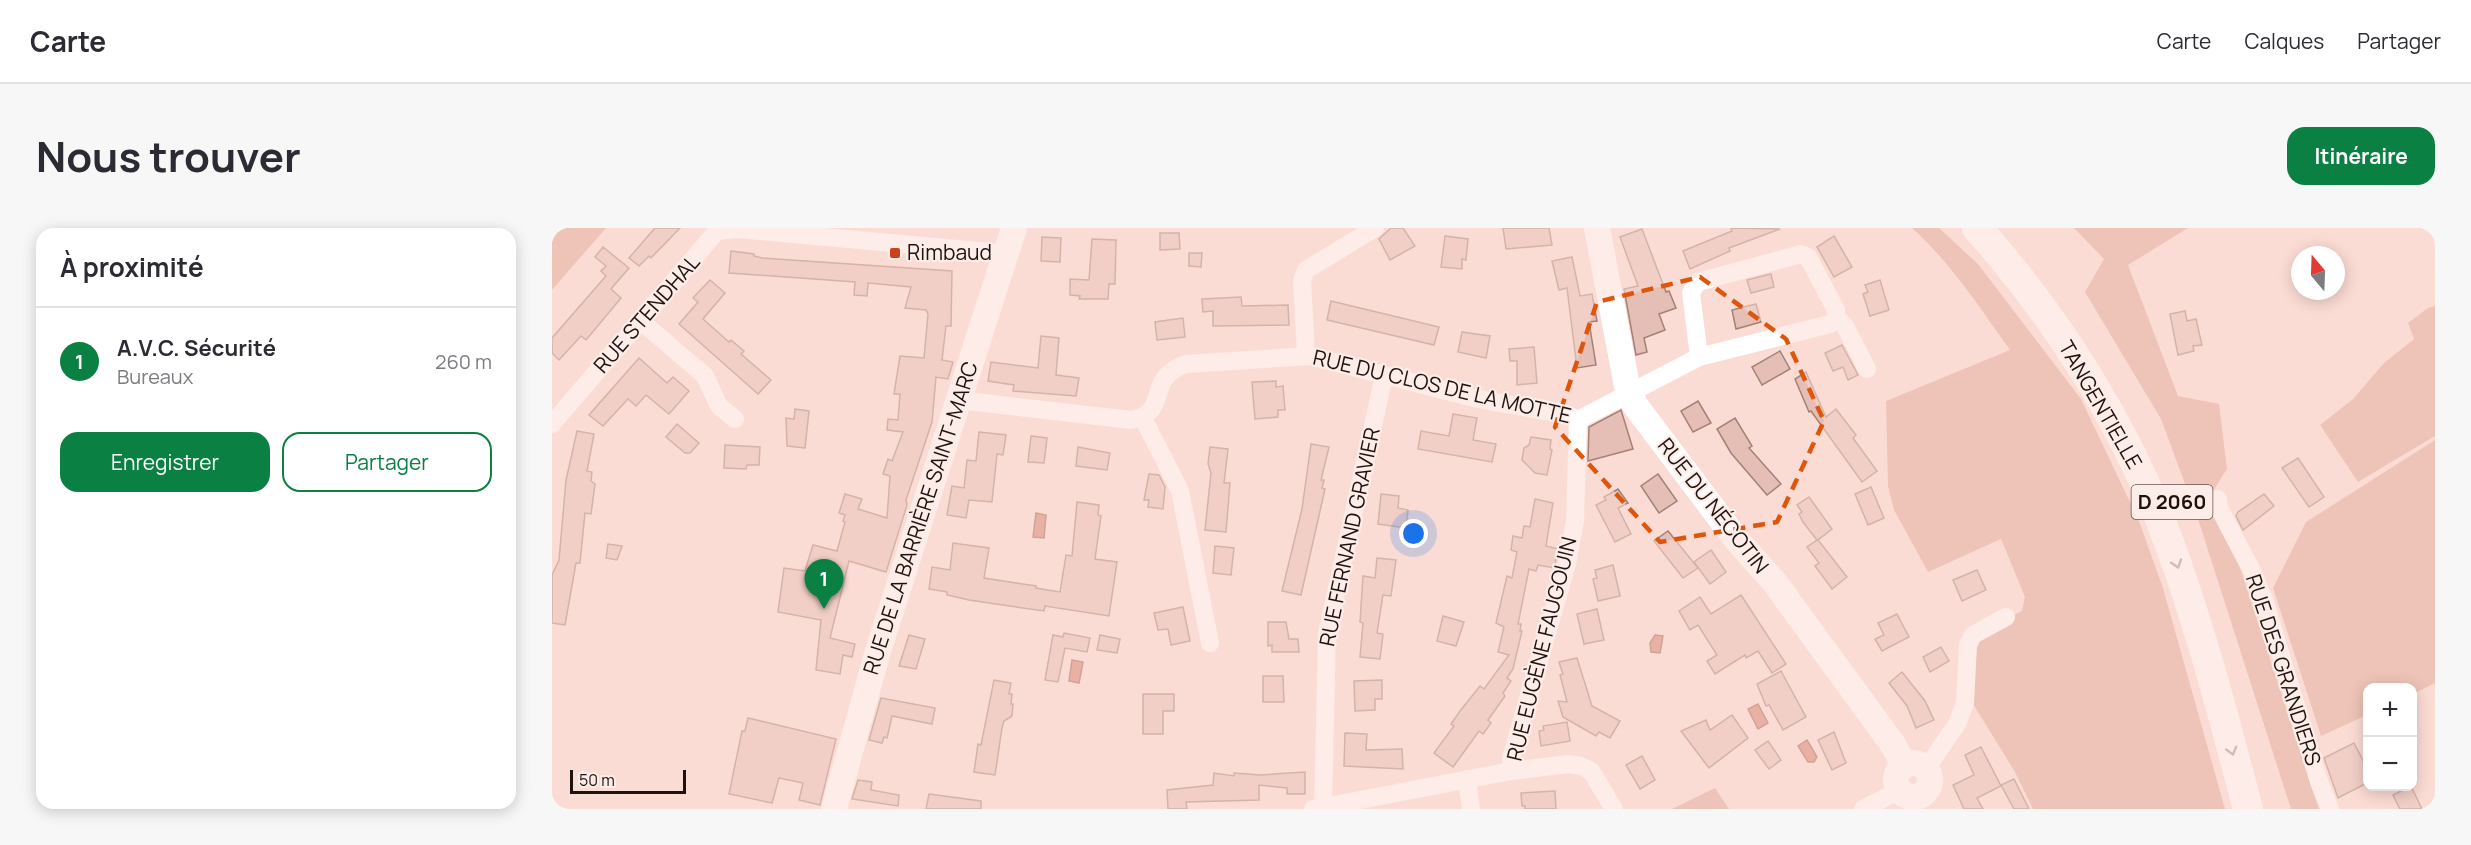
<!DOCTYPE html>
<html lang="fr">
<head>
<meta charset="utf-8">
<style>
  :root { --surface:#fff; --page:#f7f7f7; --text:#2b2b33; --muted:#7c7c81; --line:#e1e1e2; --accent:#0b8043 }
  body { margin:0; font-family:Manrope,sans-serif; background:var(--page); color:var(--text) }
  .controls { position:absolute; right:18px; bottom:18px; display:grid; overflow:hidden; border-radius:12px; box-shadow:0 3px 15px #0003 }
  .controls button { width:54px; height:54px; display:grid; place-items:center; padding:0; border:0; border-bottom:2px solid var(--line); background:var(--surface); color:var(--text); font:30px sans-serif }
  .compass { position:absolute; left:1739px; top:18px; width:54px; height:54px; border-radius:50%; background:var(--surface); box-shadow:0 3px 15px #0003; rotate:341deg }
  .scale { position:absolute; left:18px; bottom:15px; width:116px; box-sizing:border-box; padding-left:6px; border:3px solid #1f120e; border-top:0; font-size:16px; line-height:21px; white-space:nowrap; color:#1f120e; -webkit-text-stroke:4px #fdede9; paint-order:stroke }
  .you { position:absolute; left:862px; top:306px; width:21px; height:21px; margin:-15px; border:4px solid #fff; border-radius:50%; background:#1a73e8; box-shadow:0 0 0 9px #1a73e833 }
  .badge { display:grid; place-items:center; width:39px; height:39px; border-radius:50%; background:var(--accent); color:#fff; font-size:20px; font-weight:700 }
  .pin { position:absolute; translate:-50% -50px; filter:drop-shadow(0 2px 3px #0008) }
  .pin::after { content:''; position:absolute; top:32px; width:21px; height:18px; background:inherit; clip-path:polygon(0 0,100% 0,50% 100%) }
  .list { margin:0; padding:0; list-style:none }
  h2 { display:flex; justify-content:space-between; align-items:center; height:78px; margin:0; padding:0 24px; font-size:26px }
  h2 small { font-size:20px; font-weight:400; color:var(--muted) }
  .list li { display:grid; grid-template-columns:39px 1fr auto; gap:18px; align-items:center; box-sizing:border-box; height:108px; padding:0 24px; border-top:2px solid var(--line) }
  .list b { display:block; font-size:22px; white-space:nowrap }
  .list p { margin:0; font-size:20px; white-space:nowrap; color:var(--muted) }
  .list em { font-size:20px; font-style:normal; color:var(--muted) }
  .actions { display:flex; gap:12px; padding:18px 24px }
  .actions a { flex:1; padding:14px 0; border:2px solid var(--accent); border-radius:18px; text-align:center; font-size:21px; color:var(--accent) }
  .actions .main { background:var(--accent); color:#fff }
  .map { position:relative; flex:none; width:1883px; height:581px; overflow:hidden; border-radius:18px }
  header { display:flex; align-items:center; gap:36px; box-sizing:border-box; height:84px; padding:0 30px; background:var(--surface); border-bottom:2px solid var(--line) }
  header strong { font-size:28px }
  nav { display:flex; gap:33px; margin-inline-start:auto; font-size:21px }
  .intro { display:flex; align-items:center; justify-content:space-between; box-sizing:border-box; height:144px; padding:0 36px }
  h1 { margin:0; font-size:42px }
  .button { padding:15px 27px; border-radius:18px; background:var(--accent); color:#fff; font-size:21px; font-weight:700 }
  main { display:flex; gap:36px; padding:0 36px }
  aside { flex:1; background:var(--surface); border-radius:18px; box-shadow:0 3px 15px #0003 }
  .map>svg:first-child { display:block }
</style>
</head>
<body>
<header>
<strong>Carte</strong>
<nav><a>Carte</a><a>Calques</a><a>Partager</a></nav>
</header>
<div class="intro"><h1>Nous trouver</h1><a class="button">Itinéraire</a></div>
<main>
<aside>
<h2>À proximité<small></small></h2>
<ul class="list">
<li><span class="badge">1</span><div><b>A.V.C. Sécurité</b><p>Bureaux</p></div><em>260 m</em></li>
</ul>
<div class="actions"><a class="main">Enregistrer</a><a>Partager</a></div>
</aside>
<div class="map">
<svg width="1883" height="581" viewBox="0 0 1883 581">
  <rect width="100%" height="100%" fill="#fbdcd4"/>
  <g fill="#dea698">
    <path d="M0,0H54L0,62Z"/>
    <path d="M1360,0H1387L1426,36L1529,171L1587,293L1611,360L1673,581H1481L1463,544L1418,471L1419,418L1426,406L1470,383L1473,369L1449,311L1376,344L1342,282L1336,258L1334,173L1458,122C1428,80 1398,34 1360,0Z"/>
    <path d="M1522,0H1636L1576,37L1626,168L1667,176L1675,241L1661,263L1665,288L1688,339L1767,581H1739L1646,291L1609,191L1533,64L1552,31Z"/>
    <path d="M1883,78V208L1806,254L1768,197L1801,171L1832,135L1862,111L1856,95L1876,80Z"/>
    <path d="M1883,212V455L1861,466L1860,460H1816L1815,487L1769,508L1721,360L1754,294Z"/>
    <path d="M1163,560L1177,581H1120Z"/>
  </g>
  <g fill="#d17d68" stroke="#9c5d4d" stroke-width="1.5">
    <path d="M484,285L494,287L492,310L481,309Z"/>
    <path d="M1103,407L1111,408L1108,425L1099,424L1098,415Z"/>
    <path d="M520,432L531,434L527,455L517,453Z"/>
    <path d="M1206,476L1216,495L1206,501L1196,481Z"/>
    <path d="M1255,512L1265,529L1262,534H1256L1246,518Z"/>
  </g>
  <g fill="#e5bfb5" stroke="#a48077" stroke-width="1.5">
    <path d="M103,0H128L99,30L97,28L87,38L77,30Z"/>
    <path d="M839,0H851L863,18L838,32L827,11Z"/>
    <path d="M951,0H997L1000,17L954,21Z"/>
    <path d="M1179,0L1228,1L1177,20L1178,23L1138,41L1131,23L1180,3Z"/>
    <path d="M1090,1L1114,64L1117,63L1124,80L1107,86L1113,102L1092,110L1095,124L1084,127L1072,61L1086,58L1068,9Z"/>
    <path d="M608,5H627L628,21L608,22Z"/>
    <path d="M893,8L916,11L914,32L910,31V41L889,39Z"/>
    <path d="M1282,8L1300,39L1282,49L1265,19Z"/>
    <path d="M490,9L509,10L508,34L489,33Z"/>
    <path d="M540,11L564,12L563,56H557L556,71H527L528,68L518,67V51L537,52Z"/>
    <path d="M51,19L77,40L59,61L69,70L34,112L29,108L7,132L0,125V110L54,48L49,43L54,38L43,29Z"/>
    <path d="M179,23L202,26V28L210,30L400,43L399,98H394L390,132L401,134L396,151L384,149L380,194L354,272L355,277L334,344L297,333L278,410L303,416L300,429L291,427L288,446L264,442L269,392L226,384L232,340L253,343L261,317L285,323L293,294L291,293L293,287L287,285L293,266L310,271L306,281L335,290L338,248L331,246L336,231L340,233L351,204L335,202L336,191L346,192L348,166H342L348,128L372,130L376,86L374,82L353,80L359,59L316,55L315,68L302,67L303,54L177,45Z"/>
    <path d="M637,25H650L649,39L637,38Z"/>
    <path d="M1020,29L1028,68L1040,66L1045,93L1037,94L1044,137L1025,140L1015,60L1007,62L1000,33Z"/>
    <path d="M1219,46L1222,59L1199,65L1195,52Z"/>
    <path d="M158,52L173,65L151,91L177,114L179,112L192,123L189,126L219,152L206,166L127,96L146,74L141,70Z"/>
    <path d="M1328,52L1337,82L1318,88L1311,66L1316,64L1313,57Z"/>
    <path d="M689,69L690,78L736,77L737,97L661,98V83L651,84L650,71Z"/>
    <path d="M779,73L887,99L882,117L775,92Z"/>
    <path d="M1204,76L1209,94L1184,101L1180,82Z"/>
    <path d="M1633,83L1635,93L1644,91L1650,117L1641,118L1642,123L1626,127L1618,86Z"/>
    <path d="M631,90L633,109L605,112L603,94Z"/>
    <path d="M910,104L938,108L934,130L906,124Z"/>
    <path d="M489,108L507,110L504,147L527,150L524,168L461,163L462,157L436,153L439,134L486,140Z"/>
    <path d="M1290,117L1306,147L1296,152L1291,139L1281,143L1273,125Z"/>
    <path d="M982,119L985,155L965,157V133H958L957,121Z"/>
    <path d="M1228,123L1238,141L1210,157L1200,139Z"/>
    <path d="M87,130L115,155L121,149L137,163L117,186L94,167L84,178L76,171L51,198L37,187Z"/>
    <path d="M1254,144L1274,189L1284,181L1304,207L1301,210L1325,243L1310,254L1259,183L1257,184L1243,151Z"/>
    <path d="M724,153V159L731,158L733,182H726V189L703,191L700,154Z"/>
    <path d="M1146,173L1159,195L1141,204L1129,183Z"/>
    <path d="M243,181L257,183L253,220L235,218L234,190L242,191Z"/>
    <path d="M1069,182L1081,221L1036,233L1037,199Z"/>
    <path d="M901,186L925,190L921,212L944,216L940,234L866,221L869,203L897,208Z"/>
    <path d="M1183,190L1200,218L1197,220L1229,256L1215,267L1179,225L1165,201Z"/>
    <path d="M125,196L147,215L138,225H133L114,209Z"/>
    <path d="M25,203L42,206L35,243L40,244L39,253L43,256L39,286L33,285L28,335H24L13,397L0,395V347L7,332L14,252Z"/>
    <path d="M427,204L454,207L451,227L445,226L440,274L417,272L414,290L395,287L400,258L412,260L415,232L424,233Z"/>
    <path d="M479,208L495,210L492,235L476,234Z"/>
    <path d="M979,209L999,212L998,221L1000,222L995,247L983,245L970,232L972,220L977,217Z"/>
    <path d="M759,216L777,219L769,252H772L770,260L773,261L749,367L730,363L750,281Z"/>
    <path d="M173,217L208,219L207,237H195L194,241L172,240Z"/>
    <path d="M526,219L558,225L555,242L524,238Z"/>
    <path d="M658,219L676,221L672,255H678L674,304L653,302L659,245L656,236Z"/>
    <path d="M1746,230L1772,269L1757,279L1730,240Z"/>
    <path d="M597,246L607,247L613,259L611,281L596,279L597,272H592Z"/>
    <path d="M1106,246L1125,273L1107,285L1089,258Z"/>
    <path d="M1319,259L1332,290L1316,297L1303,266Z"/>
    <path d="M1066,261L1076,275L1066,280L1079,306L1063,314L1044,277L1054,272L1052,269Z"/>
    <path d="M829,266L847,268L846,280L856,282L854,300L826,296Z"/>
    <path d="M1712,266L1722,278L1691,302L1684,288L1686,284Z"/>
    <path d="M1257,269L1280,301L1266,312L1295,349L1280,361L1263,338L1267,335L1255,319L1265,312L1251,294L1247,286L1250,284L1245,277Z"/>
    <path d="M983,271L1001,275L994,318L1006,321L1002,340L986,337L984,343L977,341L966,396H969L968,403H970L961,441L955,450L959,453L951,465L953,468L936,492L939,495L931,506L927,503L901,539L882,525L902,498L899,496L908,483L928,458L932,461L957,427L946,424L952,399L944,395L955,348L960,350L965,324L959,322L961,308L970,310L972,298L978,299Z"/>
    <path d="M525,274L547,277L546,287L549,288L543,331L565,334L557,388L493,378L492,383L417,372L395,367V364L377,361L380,339L398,342L401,315L437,320L432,350L484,358V360L508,364L514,327L520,328Z"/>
    <path d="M1116,303L1146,340L1131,350L1102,313Z"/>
    <path d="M56,316L70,318L65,332L54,330Z"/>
    <path d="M663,318L682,320L679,347L661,345Z"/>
    <path d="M1159,322L1174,344L1158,356L1142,334Z"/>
    <path d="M825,330L844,332L839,368L831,367L825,405L831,406L828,431L808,429L811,395L808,394L811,348L823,350Z"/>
    <path d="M1061,337L1068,368L1046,373L1041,351L1045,350L1043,342Z"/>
    <path d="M1425,342L1434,362L1410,373L1401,352Z"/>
    <path d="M1189,367L1234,436L1220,445L1206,423L1194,430L1193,427L1163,446L1155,433L1165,427L1146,397L1138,402L1127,383L1148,369L1159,386Z"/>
    <path d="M631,379L638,413L619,417L616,401L606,402L602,385Z"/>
    <path d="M1045,381L1052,412L1032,416L1025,386Z"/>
    <path d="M1345,386L1357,409L1330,423L1323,411L1332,407L1326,395Z"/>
    <path d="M891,388L912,394L904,418L885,413Z"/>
    <path d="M716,394H734L737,411H746L747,424H720V417L716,418Z"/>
    <path d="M512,405L538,410L535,424L513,420L506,454L493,452L501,407L511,409Z"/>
    <path d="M357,407L373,411L364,441L347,438Z"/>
    <path d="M548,407L568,411L565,425L545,422Z"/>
    <path d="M1389,419L1397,433L1378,444L1371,429Z"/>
    <path d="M1025,430L1040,478L1068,493L1058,510L1047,504L1044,508L1011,489L1006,473L1015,474L1008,447L1011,446L1007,434Z"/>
    <path d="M1229,443L1254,489L1231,502L1217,477L1214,478L1205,456Z"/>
    <path d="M1350,444L1373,473L1382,492L1364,500L1355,478L1337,455Z"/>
    <path d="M711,448H731L732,474H711Z"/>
    <path d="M442,452L459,455L457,466H460L459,476H461L460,488L452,493L450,500L443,547L422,544L426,516L429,517Z"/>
    <path d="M830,452V471H823V482L803,483L802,453Z"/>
    <path d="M591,466H622V483H611V506H591Z"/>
    <path d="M329,470L383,480L380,496L340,488L335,510L332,509L330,515L317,512Z"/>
    <path d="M1180,487L1196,510L1157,540L1129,503L1154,492L1158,502Z"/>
    <path d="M196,490L284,511L268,577L247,572L251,555L227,550L220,575L177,566L190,503H193Z"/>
    <path d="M1015,494L1018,513L989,518L987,503L992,502L991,498Z"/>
    <path d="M1282,504L1294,535L1280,542L1266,512Z"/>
    <path d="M793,505L815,506L814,522L850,521L851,541L792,538Z"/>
    <path d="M1216,513L1229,532L1217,541L1203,522Z"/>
    <path d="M1802,515L1815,540V555L1786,570L1772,530Z"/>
    <path d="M1429,519L1449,558L1425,570L1431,581H1412L1401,557L1422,547L1413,527Z"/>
    <path d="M1090,528L1103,552L1088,561L1074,537Z"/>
    <path d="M753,544V566H735V560L707,557V572L634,574L635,581H616L615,562L661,557L662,545L682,548V545L708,547Z"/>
    <path d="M1462,551L1477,581H1462L1449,557Z"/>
    <path d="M306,552L320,554L319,562L347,567L346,578L300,571Z"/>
    <path d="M1859,558L1870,581H1848L1841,567Z"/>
    <path d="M1003,563L1004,581H973V578H970L969,565Z"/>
    <path d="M377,566L429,573V581H374Z"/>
  </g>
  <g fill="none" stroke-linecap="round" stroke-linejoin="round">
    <g stroke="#fff" stroke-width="18">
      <path d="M1284,90L1293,98L1315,141"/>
      <path d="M89,93L153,148L167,178L183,191"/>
      <path d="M754,127L750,53L754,42L823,0"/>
      <path d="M406,172L579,192C620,184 591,151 634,136L758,128L926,171L1015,187L1026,192L1147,129L1278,96L1284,90V82L1256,29L1249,26L1146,54L1139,65L1147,129"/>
      <path d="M591,190L628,263L658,415"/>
      <path d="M0,196L165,3L185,1L438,24L451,28"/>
      <path d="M1666,271L1667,280L1700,343L1713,374L1767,554L1778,581"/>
      <path d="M1374,541L1405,496L1413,475L1416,417L1421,407L1454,389"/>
      <path d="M959,543V530L1015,336L1023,293L1026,192"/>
      <path d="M915,551L919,581"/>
      <path d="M771,579L775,405L832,148"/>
      <path d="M761,581L959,543L1017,536L1029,538L1039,543L1062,581"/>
      <path d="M1311,581L1348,562"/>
    </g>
    <g stroke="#fff" stroke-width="26">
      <path d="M1045,0L1075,158L1083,177L1184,311L1223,355L1342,518L1352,538"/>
      <circle cx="1361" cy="552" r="17"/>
      <path d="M282,581L326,423L462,0"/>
    </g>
    <path stroke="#fff" stroke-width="30" d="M1425,0C1508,93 1577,203 1619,320C1650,405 1673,494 1696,581"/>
  </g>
  <defs><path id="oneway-chevron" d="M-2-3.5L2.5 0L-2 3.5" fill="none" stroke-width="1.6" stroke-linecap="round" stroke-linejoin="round" transform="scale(1.5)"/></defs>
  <g stroke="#9a9493">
    <use href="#oneway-chevron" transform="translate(1625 336) rotate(72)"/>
    <use href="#oneway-chevron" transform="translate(1680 523) rotate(74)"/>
  </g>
  <path d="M0 0H1883V581H0ZM1148,49L1234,111L1272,193L1225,294L1108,314L1003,199L1045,74Z" fill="#fbdcd4" fill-opacity=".55" fill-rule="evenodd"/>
  <path fill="none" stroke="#de550c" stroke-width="4.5" stroke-dasharray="12 8" stroke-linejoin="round" d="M1148,49L1234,111L1272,193L1225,294L1108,314L1003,199L1045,74Z"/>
  <rect fill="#cb411e" stroke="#fdede9" stroke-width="2" x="337" y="19" width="12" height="12" rx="3"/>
  <g text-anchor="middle" stroke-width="4.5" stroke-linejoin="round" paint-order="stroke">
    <rect fill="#fdede9" stroke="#625450" stroke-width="1.5" x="1579.5" y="257" width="81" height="34" rx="4.5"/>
    <g font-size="20" font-weight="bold" fill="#1f120e">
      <text x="1620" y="281">D 2060</text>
    </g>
    <g font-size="21" fill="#1f120e" stroke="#fdede9" text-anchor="start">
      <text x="355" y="32">Rimbaud</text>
    </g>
    <g font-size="21" fill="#1f120e" stroke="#fdede9">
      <text transform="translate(95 86) rotate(-49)" y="7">RUE STENDHAL</text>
      <text transform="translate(890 159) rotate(13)" y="7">RUE DU CLOS DE LA MOTTE</text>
      <text transform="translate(1548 177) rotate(60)" y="7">TANGENTIELLE</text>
      <text transform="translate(1161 278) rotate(52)" y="7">RUE DU NÉCOTIN</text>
      <text transform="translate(369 290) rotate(-72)" y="7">RUE DE LA BARRIÈRE SAINT-MARC</text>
      <text transform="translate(798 309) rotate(-78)" y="7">RUE FERNAND GRAVIER</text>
      <text transform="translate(990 421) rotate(-76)" y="7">RUE EUGÈNE FAUGOUIN</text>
      <text transform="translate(1731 442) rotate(72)" y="7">RUE DES GRANDIERS</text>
    </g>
  </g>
</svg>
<div class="controls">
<button>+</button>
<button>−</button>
</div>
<svg class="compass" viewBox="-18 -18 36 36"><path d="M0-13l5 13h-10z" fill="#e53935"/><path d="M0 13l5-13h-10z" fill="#7c7c81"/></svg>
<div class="scale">50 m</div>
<div class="you"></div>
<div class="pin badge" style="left:272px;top:381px">1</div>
</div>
</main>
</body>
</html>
